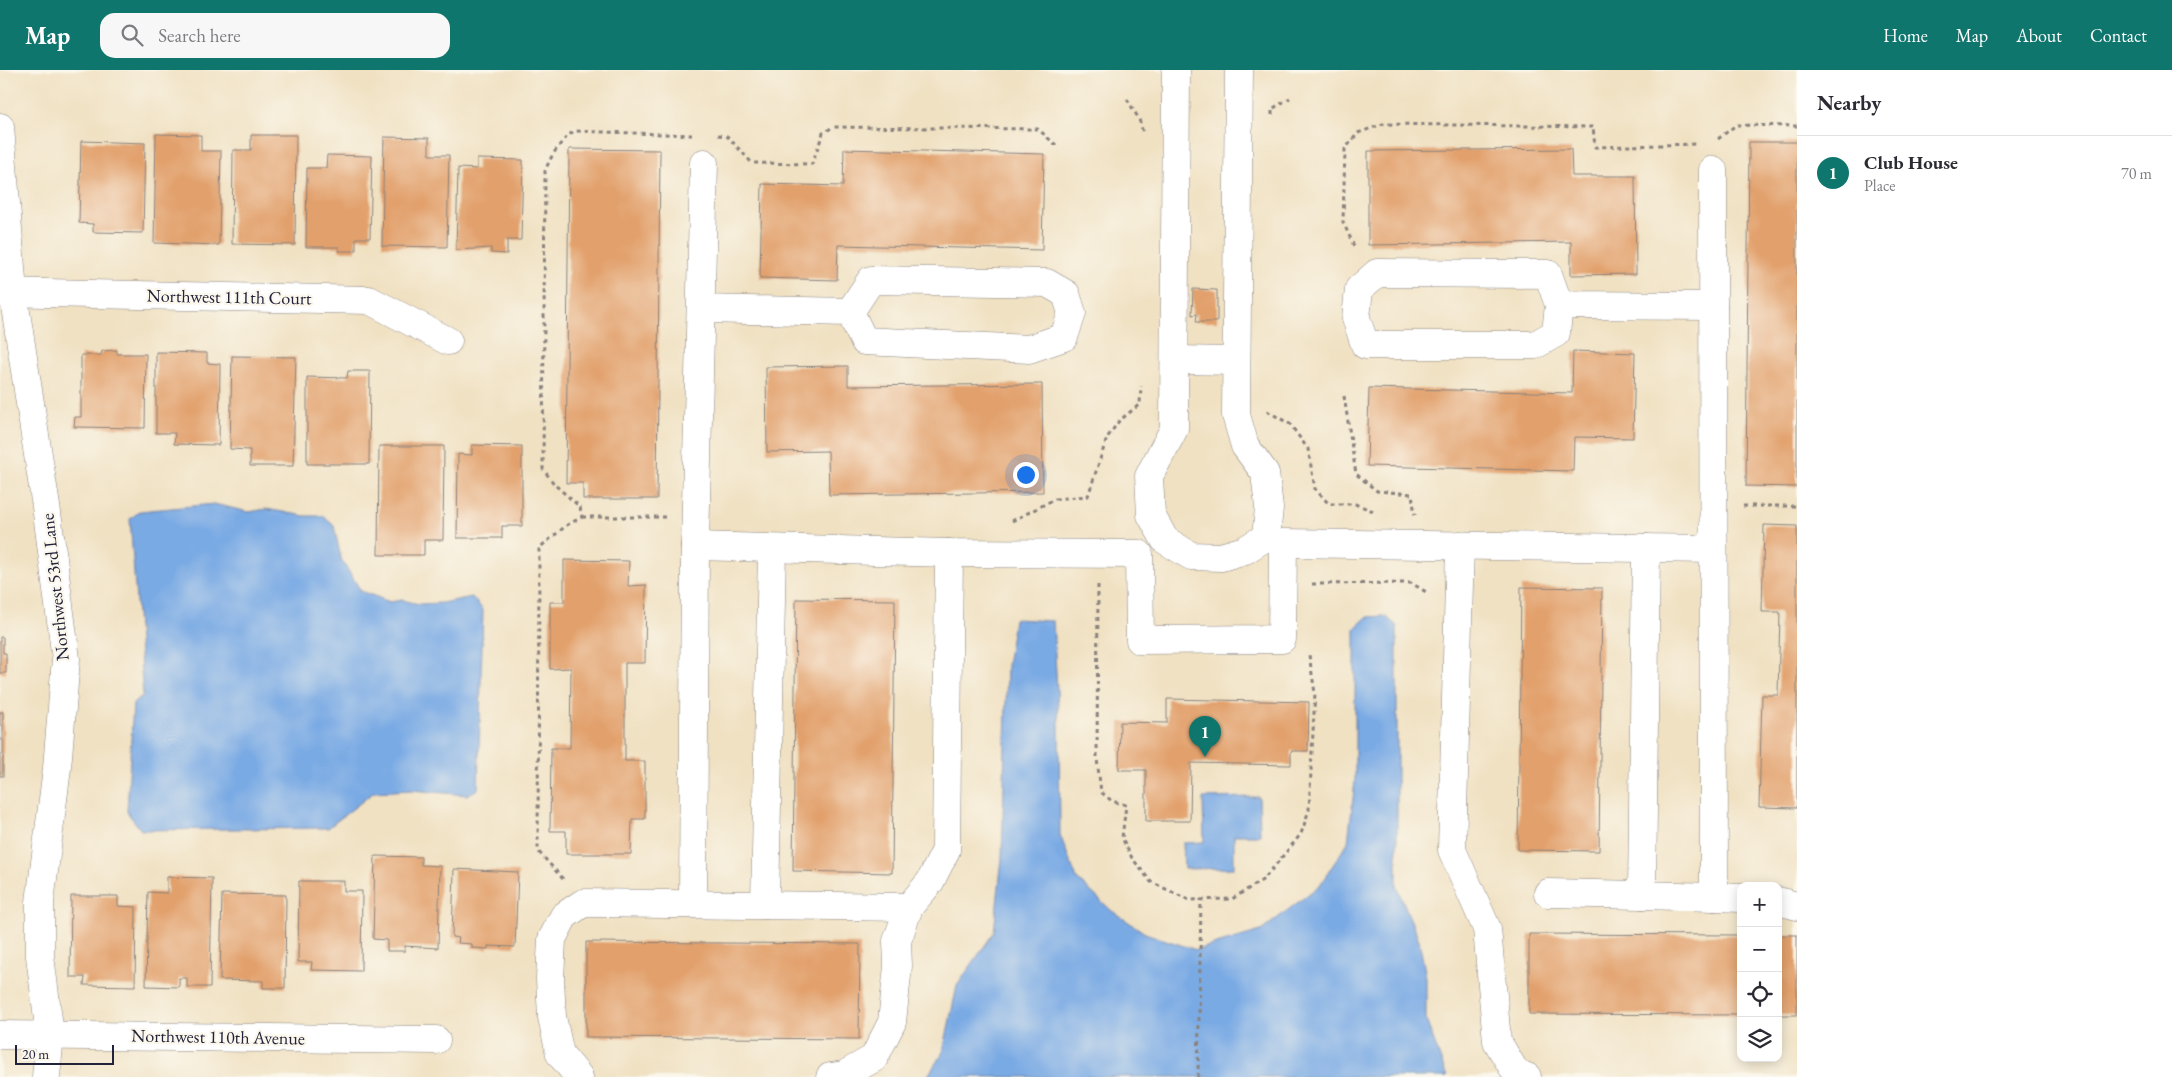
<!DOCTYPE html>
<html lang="en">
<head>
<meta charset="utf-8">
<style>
  :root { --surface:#fff; --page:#f7f7f7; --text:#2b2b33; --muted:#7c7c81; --line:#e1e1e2; --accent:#0f766e }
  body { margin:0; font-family:"EB Garamond",serif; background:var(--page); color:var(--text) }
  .controls { position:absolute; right:15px; bottom:15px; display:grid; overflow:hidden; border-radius:10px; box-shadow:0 2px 12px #0003 }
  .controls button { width:45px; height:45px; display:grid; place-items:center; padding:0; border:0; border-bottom:1px solid var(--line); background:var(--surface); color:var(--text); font:25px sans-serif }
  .scale { position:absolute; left:15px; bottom:12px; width:99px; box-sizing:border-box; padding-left:5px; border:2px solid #22223b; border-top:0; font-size:14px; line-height:18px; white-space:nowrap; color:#22223b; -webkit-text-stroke:4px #fbf7ec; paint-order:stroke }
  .you { position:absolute; left:1025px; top:404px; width:18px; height:18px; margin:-12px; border:4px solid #fff; border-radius:50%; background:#1a73e8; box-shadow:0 0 0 8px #1a73e833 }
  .badge { display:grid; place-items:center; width:32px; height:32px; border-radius:50%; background:var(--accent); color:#fff; font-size:16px; font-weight:700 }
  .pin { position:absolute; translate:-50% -41px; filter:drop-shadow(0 1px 2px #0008) }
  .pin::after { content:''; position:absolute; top:26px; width:18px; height:15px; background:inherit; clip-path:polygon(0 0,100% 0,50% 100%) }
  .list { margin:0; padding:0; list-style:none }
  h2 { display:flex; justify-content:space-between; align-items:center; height:65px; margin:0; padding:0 20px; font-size:21px }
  h2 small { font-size:16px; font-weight:400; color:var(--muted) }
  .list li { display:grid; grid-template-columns:32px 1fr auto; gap:15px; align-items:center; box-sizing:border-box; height:75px; padding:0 20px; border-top:1px solid var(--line) }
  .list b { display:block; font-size:19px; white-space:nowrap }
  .list p { margin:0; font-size:16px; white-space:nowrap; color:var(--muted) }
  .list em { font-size:16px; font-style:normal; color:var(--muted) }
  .icon { flex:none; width:28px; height:28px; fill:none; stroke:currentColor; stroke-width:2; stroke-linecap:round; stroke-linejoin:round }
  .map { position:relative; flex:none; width:1797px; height:1007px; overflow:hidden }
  header { display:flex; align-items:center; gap:30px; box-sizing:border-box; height:70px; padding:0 25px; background:var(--accent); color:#fff }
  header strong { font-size:24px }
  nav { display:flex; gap:28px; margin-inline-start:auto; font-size:18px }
  .search { width:350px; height:45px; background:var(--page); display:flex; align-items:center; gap:12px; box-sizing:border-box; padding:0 18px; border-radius:15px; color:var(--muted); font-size:19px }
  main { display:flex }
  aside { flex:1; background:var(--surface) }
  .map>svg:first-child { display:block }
</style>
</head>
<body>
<header>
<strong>Map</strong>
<div class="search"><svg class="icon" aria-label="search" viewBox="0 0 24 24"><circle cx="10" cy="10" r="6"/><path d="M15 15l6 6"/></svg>Search here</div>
<nav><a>Home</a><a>Map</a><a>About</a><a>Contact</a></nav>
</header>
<main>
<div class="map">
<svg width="1797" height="1007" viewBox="0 0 1797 1007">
  <rect width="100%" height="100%" fill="#fbf7ec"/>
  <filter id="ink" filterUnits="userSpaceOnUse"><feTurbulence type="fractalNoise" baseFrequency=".02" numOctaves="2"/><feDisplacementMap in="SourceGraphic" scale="10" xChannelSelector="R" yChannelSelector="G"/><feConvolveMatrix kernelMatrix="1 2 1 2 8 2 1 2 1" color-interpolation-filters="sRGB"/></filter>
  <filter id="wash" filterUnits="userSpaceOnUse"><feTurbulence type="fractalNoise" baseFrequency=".0096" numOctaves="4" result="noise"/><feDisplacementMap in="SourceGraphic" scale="20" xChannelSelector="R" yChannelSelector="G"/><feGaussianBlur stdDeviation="1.12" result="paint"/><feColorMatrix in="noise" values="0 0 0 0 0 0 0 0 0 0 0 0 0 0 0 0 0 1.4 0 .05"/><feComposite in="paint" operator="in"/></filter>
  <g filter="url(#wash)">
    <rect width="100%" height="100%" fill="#f0e1c2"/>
    <g fill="#7aaae4" stroke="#4e6690">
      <path d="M214,434L249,442L266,439L305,446H323L334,456L341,489L361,521L390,532L402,530L419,534L442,533L472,527L483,540L478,719L467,725L411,720L374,722L328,758L141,760L127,742L133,634L143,625L130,449L140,441Z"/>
      <path d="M1385,546L1397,556V817L1419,870L1426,907V950L1447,1007H927L943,982L957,916L994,862L1002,788L1007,596L1014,549L1053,551L1059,654L1060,765L1077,809L1112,841L1145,863L1196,880L1261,861L1320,815L1348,772L1355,711V558L1367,547Z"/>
      <path d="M1259,727L1260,765H1234V798L1184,799L1183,773L1204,772L1203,728Z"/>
    </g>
    <g id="blocks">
      <g fill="#e2a06c">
        <path d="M156,64L201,65V81H221L219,175L154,173Z"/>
        <path d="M251,65H296L295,175L232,174L233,80H251Z"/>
        <path d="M384,67L429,68V85H449L447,177L382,176Z"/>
        <path d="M81,71L145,73L143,163L93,162V154L79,153Z"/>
        <path d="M1749,72H1797V417L1746,416Z"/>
        <path d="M569,79L660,80L657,429H583V413H566Z"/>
        <path d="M844,79L1044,84L1042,180L838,175L837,210L760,208L762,114L843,116Z"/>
        <path d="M1571,79L1572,106H1635L1636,204L1571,205V172L1368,175V81Z"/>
        <path d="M327,85L372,86L370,168H356V181H339V177H306L307,98H326Z"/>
        <path d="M477,89L523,90L521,170H507V184L491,183V178L456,180L458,98L477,99Z"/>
        <path d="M1193,219L1217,220V252H1196L1197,244L1192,245Z"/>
        <path d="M117,280V284H146L145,358L74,357L75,347H81V285H101L102,281Z"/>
        <path d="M1573,281L1635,283L1633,368L1574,367L1573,401L1367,396L1369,318L1572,323Z"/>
        <path d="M156,282L207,283V293L220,294L219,375L174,374L175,363H156Z"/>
        <path d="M232,286L296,287L293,396H250V380L230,379Z"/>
        <path d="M848,296V316L1042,314L1043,422L829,425L828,381L767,382L766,297Z"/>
        <path d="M348,301H370L369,394H307V307L347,308Z"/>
        <path d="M472,375L522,376V456H502V468H457L458,384L472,385Z"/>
        <path d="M379,376H444L443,470H424V485H378Z"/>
        <path d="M1764,455L1797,456V738L1759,737L1762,625H1778L1780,542H1762Z"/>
        <path d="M564,490L629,491L628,516L646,515L645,593H625V691H645V749H632L631,784H566V761H550L551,678H570L571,598L550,599V532H564Z"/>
        <path d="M1521,517L1602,518L1599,781L1518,780Z"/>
        <path d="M796,529L895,530L892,803L793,801Z"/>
        <path d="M0,567H3V583H6V603H0Z"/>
        <path d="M1167,629L1309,632L1308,681H1291V695L1191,693L1190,751H1146V700H1119L1120,652L1167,653Z"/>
        <rect x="0" y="642" width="3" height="64"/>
        <path d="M375,786L421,787V795L440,796L438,878L405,876V881H387V870L373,869Z"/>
        <path d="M454,799L518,802L515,877L488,876V879L472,878V874L458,873L459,868L452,867Z"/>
        <path d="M167,807L212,808L210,917H187V908H179V917L146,916L148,822L167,823Z"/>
        <path d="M299,811H344V821H362L361,901L311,900L312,892H298Z"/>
        <path d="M222,824L286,825L285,918H263V911L220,910Z"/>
        <path d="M71,826H118V836L136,837L135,916L84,915L85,907H70Z"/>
        <path d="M1529,864L1741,865V945L1529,944Z"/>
        <rect x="1778" y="865" width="19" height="80"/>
        <path d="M586,872L860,874L859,969L586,967Z"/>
      </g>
    </g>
  </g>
  <g filter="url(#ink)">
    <use href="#blocks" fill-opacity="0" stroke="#89827e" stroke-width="1"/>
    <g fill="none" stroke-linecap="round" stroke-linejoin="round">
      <defs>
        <g id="minor">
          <path d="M1176,0L1174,359L1149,406L1151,445L1165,470L1191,486L1221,487L1245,480L1266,467L1269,438L1265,403L1245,376L1236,345L1239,0"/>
          <path d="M0,57L13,223L47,443L66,589L57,698L40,832V886L50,965L46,1007"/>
          <path d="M1713,100L1714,827L1741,828"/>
          <path d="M0,222L369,230L448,271"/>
          <path d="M1559,235L1556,263L1535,275H1365L1356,248L1359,219L1377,203L1548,204L1559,235L1713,236"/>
          <path d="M701,239L850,242L864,271L1029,279L1064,267L1072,243L1066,224L1047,213L871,210L850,242"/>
          <path d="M1175,290L1236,291"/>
          <path d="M1460,475L1452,780L1487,859L1497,971L1516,1003L1527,1007"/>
          <path d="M695,476L949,483L1139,484L1140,570L1282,569L1283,473L1713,479"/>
          <path d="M1646,478L1642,825L1714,827"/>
          <path d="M1548,823L1642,825"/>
          <path d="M1778,831L1797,836"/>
          <path d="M693,834L695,476L704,93"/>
          <path d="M765,835L772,479"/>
          <path d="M0,965L436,970"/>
          <path d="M579,1007L560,984L552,947L550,909L552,869L564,846L583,833L909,837L930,812L946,780L949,483"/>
          <path d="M830,1007L844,1005L874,988L892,952L898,896L897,871L909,837"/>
        </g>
      </defs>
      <use href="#minor" stroke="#89827e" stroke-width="29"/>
      <g stroke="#89827e" stroke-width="3" stroke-dasharray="4 4" stroke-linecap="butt">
        <path d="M1127,29L1139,49L1143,63"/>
        <path d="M1272,45V39L1290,28"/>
        <path d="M718,65L727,66L752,93L812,94L823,63L833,57L1038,59L1056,75"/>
        <path d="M1718,69L1736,55L1797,56"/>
        <path d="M1354,176L1343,152L1345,79L1358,63L1383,54L1593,57L1595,77L1695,74"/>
        <path d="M1344,326L1356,404L1377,421L1412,424L1415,445"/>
        <path d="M1267,341L1290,354L1308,379L1315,419L1329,434H1355L1376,442"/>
        <path d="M1743,436H1797"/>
        <path d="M582,447H665"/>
        <path d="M1012,451L1055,429L1088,426L1107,368L1119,351L1140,334L1141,316"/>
        <path d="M1312,514L1411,513L1428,523"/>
        <path d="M1098,515L1097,689L1101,722L1112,731L1126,735L1122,768L1132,788L1151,812L1189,830L1232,829L1264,809L1301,764L1309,740L1315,623L1309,585"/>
        <path d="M563,809L538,781L539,478L567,455L582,447L580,437L555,415L543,399L545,101C552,84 559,73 574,61L692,65"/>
        <path d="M1198,1007L1201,829"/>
      </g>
      <use href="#minor" stroke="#fff" stroke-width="28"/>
    </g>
  </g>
  <g text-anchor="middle" stroke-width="4.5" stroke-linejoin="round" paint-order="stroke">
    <g font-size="18" fill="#22223b" stroke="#fbf7ec">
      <text transform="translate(229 227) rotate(1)" y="6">Northwest 111th Court</text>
      <text transform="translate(55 517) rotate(-96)" y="6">Northwest 53rd Lane</text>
      <text transform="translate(218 967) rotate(1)" y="6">Northwest 110th Avenue</text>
    </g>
  </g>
</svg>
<div class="controls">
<button>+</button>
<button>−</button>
<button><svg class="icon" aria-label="locate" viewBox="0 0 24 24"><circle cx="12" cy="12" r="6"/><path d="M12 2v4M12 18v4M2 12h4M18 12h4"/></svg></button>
<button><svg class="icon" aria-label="layers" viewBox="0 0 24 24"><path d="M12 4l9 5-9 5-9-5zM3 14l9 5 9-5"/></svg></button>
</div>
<div class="scale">20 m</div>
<div class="you"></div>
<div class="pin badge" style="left:1205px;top:687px">1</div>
</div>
<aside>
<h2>Nearby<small></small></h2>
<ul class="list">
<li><span class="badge">1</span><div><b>Club House</b><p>Place</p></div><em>70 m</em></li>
</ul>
</aside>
</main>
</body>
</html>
